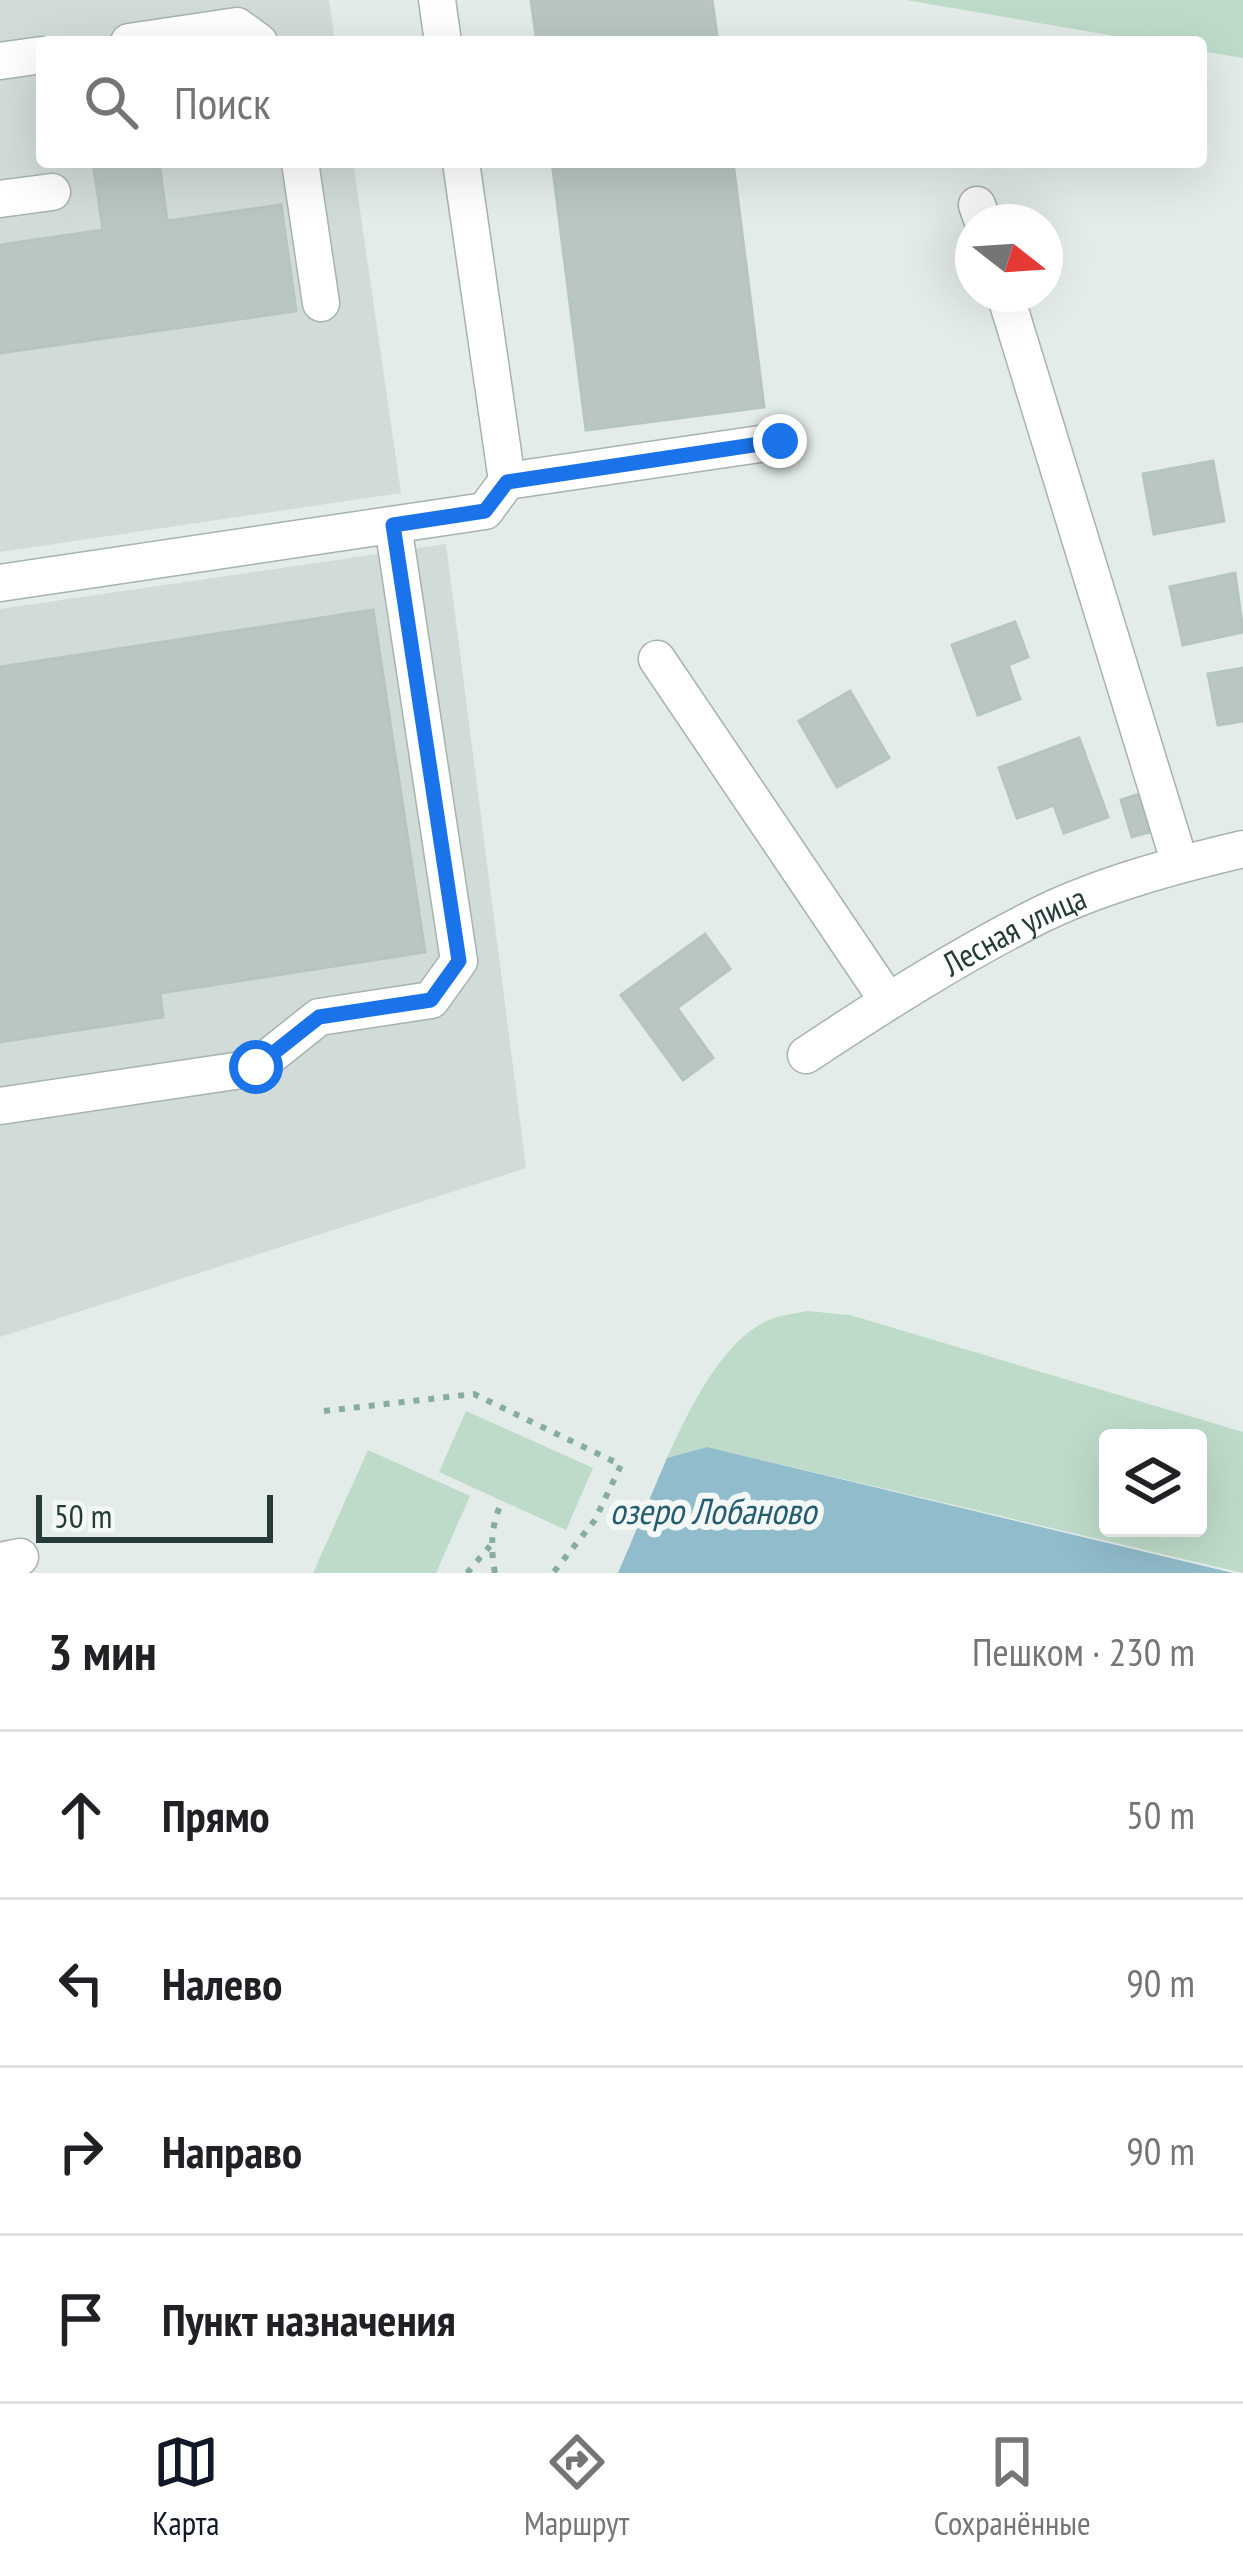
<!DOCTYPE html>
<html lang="ru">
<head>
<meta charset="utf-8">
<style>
  :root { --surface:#fff; --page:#f6f6f6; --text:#202124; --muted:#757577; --line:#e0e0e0; --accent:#111827 }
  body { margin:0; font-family:"PT Sans Narrow",sans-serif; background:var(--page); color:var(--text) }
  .controls { position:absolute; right:36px; bottom:36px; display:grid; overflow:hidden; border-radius:12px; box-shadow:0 12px 48px #0002 }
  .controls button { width:108px; height:108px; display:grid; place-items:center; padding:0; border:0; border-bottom:3px solid var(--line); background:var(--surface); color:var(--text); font:60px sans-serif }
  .compass { position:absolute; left:955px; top:204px; width:108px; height:108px; border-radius:50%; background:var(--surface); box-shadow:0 12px 48px #0002; rotate:107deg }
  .scale { position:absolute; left:36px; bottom:30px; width:237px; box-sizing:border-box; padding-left:12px; border:6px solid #243b38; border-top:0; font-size:33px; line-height:42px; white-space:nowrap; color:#243b38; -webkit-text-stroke:9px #f3f8f6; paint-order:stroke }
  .stop { position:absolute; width:36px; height:36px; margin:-27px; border:9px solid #1a73e8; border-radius:50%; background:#fff }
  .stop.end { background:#1a73e8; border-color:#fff; box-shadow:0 3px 12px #0008 }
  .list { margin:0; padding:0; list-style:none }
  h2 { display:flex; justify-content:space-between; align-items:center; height:156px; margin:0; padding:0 48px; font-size:51px }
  h2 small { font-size:39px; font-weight:400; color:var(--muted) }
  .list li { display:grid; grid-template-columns:78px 1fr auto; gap:36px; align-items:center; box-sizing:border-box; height:168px; padding:0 48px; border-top:3px solid var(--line) }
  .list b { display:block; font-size:45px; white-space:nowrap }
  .list em { font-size:39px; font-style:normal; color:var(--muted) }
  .icon { flex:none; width:66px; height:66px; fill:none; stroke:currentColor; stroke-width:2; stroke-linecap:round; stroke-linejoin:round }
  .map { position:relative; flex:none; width:1243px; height:1573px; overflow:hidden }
  .search { position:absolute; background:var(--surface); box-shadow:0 12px 48px #0002; left:36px; right:36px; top:36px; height:132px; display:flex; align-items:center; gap:30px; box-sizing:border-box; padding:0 42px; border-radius:12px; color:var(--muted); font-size:45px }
  .sheet { height:828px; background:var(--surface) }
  nav { display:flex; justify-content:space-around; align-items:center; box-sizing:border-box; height:168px; border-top:3px solid var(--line); background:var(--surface); font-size:33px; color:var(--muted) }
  nav a { display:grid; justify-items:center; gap:6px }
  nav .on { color:var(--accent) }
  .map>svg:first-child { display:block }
</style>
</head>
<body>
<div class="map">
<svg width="1243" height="1573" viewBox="0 0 1243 1573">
  <rect width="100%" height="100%" fill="#e3ece9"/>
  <g fill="#d1dbd8">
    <path d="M0,0H329L335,42H42V162H353L401,493L0,552Z"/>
    <path d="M446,544L526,1168L0,1337V609Z"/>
  </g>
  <g fill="#bedbc9" fill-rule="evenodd">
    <path d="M906,0H1243V58L1201,51V42H1150Z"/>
    <path d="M807,1311L850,1315L1243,1432V1573L707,1447L667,1458C687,1414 722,1339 769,1320C780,1315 795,1314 807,1311ZM1108,1438H1198V1528H1108Z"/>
    <path d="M466,1411L593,1468L566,1530L439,1472Z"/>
    <path d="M368,1450L470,1496L436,1573H313Z"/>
  </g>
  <path fill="#90bccb" d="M707,1447L1233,1573H618L667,1458Z"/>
  <g fill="#b9c6c2" stroke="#b6c5c0" stroke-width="3">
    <path d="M531,0H712L718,42H537Z"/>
    <path d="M93,162H159L167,221L281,205L296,311L0,353V245L103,230Z"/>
    <path d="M552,162H733L764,407L586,430Z"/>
    <path d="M1213,461L1224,521L1154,534L1143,474Z"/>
    <path d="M1235,573L1243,632L1183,645L1170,587Z"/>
    <path d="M373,610L425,952L160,993L163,1017L0,1042V667Z"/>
    <path d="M1015,622L1028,657L1008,665L1020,699L978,715L952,645Z"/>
    <path d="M1243,668V721L1218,725L1208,674Z"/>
    <path d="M850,691L889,758L837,787L799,721Z"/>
    <path d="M1079,738L1108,817L1064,833L1054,805L1017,818L999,768Z"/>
    <path d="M1146,792L1157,830L1132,837L1121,800Z"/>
    <path d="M705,934L730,969L677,1008L713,1058L683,1080L621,995Z"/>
  </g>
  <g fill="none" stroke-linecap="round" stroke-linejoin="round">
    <defs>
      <g id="minor">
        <path d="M437,0L443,42"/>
        <path d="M129,42L237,26L259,42"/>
        <path d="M0,61L42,55"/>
        <path d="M300,162L321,303"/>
        <path d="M0,199L52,192"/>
        <path d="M977,205L983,222"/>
        <path d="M1005,294L1180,864"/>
        <path d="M507,481L780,441"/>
        <path d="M0,583L485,511L507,481L461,162"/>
        <path d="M657,659L888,1001"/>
        <path id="s1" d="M806,1055C883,1004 960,955 1042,914C1104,884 1176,865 1243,849"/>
        <path d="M0,1106L255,1068L319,1017L431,1000L459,961L393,525"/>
        <path d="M0,1561L20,1557"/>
      </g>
    </defs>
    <use href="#minor" stroke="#a6b3b0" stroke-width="39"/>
    <g stroke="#87aca4" stroke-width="6" stroke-dasharray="6 9" stroke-linecap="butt">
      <path d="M324,1411L474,1394L621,1465L595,1520L553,1573"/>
      <path d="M467,1573L490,1546"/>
      <path d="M495,1573C490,1546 491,1526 502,1501"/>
    </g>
    <use href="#minor" stroke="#fff" stroke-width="36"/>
  </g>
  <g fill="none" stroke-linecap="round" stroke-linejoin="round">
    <path stroke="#1a73e8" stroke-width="15" d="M256,1067L319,1017L431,1000L459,961L393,525L485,511L507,482L780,441"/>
  </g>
  <g text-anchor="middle" stroke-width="12" stroke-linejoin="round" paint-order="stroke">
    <g font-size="33" fill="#243b38" stroke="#f3f8f6">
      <text dy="12" stroke="none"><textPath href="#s1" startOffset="243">Лесная улица</textPath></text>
    </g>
    <g font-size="36" font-style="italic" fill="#245c72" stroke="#f3f8f6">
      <text x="713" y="1524">озеро Лобаново</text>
    </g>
  </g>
</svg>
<div class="controls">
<button><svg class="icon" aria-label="layers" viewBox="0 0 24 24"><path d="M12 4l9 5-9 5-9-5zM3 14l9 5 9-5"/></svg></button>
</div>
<svg class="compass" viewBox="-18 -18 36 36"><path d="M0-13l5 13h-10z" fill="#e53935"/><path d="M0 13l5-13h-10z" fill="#757577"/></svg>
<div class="scale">50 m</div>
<div class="stop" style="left:256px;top:1067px"></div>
<div class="stop end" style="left:780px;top:441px"></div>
<div class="search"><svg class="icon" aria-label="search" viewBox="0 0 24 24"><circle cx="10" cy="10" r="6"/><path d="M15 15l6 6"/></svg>Поиск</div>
</div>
<section class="sheet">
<h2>3 мин<small>Пешком · 230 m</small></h2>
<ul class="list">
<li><svg class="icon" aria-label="ahead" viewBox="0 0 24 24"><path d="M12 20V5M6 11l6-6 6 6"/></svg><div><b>Прямо</b></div><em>50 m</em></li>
<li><svg class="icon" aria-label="left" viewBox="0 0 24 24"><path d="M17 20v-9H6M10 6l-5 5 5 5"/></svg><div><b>Налево</b></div><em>90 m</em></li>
<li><svg class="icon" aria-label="right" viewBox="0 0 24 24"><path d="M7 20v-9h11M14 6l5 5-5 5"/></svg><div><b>Направо</b></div><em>90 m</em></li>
<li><svg class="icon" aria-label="arrive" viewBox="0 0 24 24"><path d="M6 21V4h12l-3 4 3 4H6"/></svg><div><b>Пункт назначения</b></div></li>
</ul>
</section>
<nav>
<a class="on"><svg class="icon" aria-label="map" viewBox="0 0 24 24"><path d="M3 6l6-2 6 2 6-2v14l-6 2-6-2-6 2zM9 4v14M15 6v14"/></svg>Карта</a>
<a><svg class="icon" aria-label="directions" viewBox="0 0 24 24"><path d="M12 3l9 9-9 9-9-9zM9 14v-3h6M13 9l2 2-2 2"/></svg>Маршрут</a>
<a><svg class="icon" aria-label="saved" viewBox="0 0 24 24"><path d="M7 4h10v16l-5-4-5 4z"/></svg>Сохранённые</a>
</nav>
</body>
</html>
